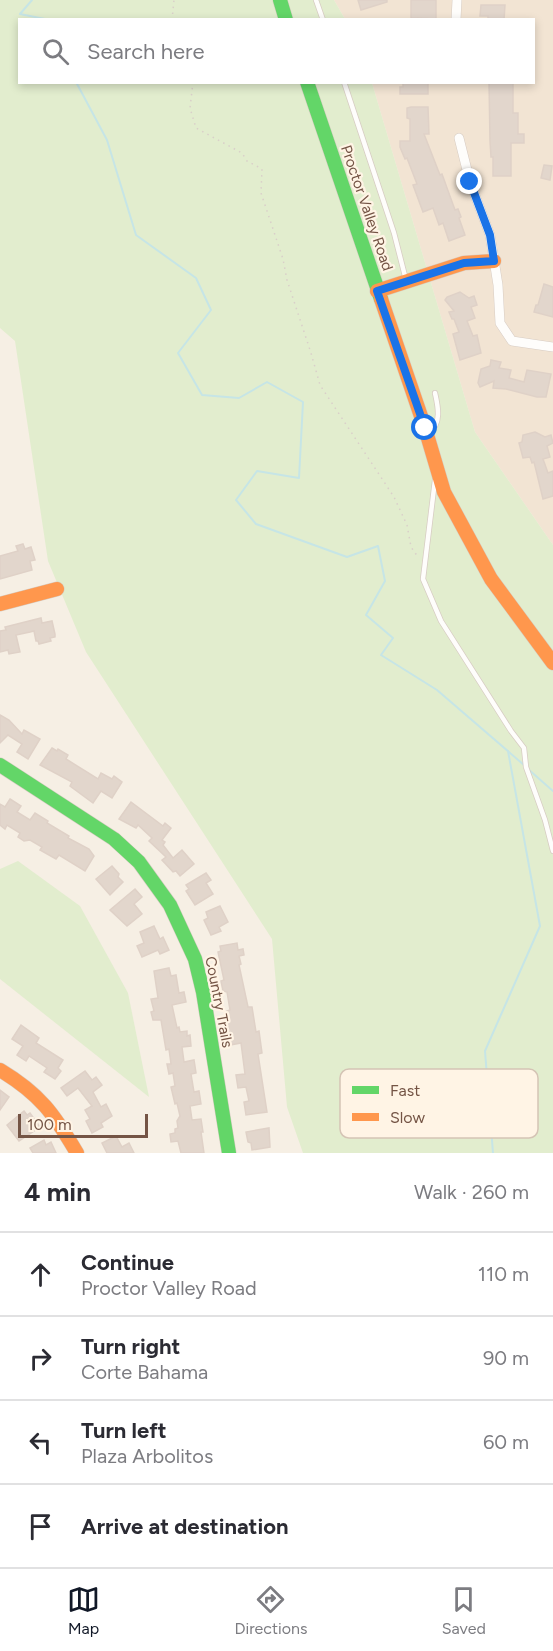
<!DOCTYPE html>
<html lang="en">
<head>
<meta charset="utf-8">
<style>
  :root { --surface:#fff; --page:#f7f7f7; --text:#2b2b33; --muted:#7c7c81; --line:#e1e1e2; --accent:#111827 }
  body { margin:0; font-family:Figtree,sans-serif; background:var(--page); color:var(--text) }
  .scale { position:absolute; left:18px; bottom:15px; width:130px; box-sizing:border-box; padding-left:6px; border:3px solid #745445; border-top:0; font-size:16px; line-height:21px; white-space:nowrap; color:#745445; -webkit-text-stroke:4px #fff4e5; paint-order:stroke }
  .stop { position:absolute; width:18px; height:18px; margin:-14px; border:4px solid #1a73e8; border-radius:50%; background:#fff }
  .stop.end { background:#1a73e8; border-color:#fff; box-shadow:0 2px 6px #0008 }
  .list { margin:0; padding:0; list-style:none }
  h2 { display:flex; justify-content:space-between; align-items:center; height:78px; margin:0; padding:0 24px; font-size:26px }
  h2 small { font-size:20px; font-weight:400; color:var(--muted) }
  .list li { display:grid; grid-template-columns:39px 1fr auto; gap:18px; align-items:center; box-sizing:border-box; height:84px; padding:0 24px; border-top:2px solid var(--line) }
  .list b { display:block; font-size:22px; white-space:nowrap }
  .list p { margin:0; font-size:20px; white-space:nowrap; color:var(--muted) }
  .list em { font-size:20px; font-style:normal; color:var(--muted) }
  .icon { flex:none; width:33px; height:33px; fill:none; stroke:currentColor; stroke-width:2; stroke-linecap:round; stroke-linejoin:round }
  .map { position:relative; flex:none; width:553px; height:1153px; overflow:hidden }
  .search { position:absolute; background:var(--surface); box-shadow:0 3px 9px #0003; left:18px; right:18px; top:18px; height:66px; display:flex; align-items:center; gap:15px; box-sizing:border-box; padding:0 21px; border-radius:0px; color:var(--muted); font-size:22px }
  .sheet { height:414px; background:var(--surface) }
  nav { display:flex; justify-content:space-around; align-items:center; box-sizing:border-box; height:84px; border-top:2px solid var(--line); background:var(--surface); font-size:16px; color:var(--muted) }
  nav a { display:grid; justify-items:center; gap:3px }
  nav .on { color:var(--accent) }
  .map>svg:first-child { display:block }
</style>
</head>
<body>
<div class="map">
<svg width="553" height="1153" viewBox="0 0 553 1153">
  <rect width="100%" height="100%" fill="#f6efe4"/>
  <path fill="#f2e4d3" d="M334,0H553V545L475,432L372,83L534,82V20L345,19Z"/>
  <g fill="#e2edce">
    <path d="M0,0H334L345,19L20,20V82L372,83L475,432L553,545V1153H303L287,1107L272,939L86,652L48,561L15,341L0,328Z"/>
    <path d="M18,861L80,906L128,993L149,1097L0,979V869Z"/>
  </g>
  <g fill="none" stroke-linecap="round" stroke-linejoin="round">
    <g stroke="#c6e5e6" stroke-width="2">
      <path d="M32,0L20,14L50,20"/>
      <path d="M76,82L107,140L136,235L196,278L211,310L178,353L202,395L239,398L267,382L303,402L299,478L257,471L236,500L256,524L347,557L378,546L385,581L366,615L393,638L381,655L437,690L524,765"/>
      <path d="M528,769L553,791"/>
      <path d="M493,1153L485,1051L540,926L508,751"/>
    </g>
  </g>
  <g fill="#e2d6cc" stroke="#dfd1c7" stroke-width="1.5">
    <path d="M358,0H387V2L361,10Z"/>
    <path d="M411,0H436V19L411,18Z"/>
    <path d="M481,5H505L504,20H488V16H480Z"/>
    <path d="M403,82H428V94H400V87H403Z"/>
    <path d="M489,82H513V113H518V134H524V143H511V176H493V157H491L490,141Z"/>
    <path d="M411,107H428L429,134H424L440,175L442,174L455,210L458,209L461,217L459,218L465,235L449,241L443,223L439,225L433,208L423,212L413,185L417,184L407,158L405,159L400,147V141H410V119L407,118V108Z"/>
    <path d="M544,165L552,166L550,180L541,178Z"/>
    <path d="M544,284L553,287V317L534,312L536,305H538Z"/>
    <path d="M460,292L469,298L474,296L477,305L471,307L475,318L467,321L473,336L477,335L481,353L460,360L453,334L459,332L454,319H452L449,312L454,311L445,300L447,297Z"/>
    <path d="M491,360L501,362L499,368L511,370L509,378L524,382L527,370L551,374L546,397H537L506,389L493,388L494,381L480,387L478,383L481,369L490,366Z"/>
    <path d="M535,432L545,437L551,435L553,443L547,446L550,457L543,459L548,473L553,471V496L543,499L534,462L532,463L530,457L523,458L519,443L522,442L523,435Z"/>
    <path d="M23,544L25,549L31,547L35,560L30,561L32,570L0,579V556L18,551L16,546Z"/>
    <path d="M41,618L42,623L52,621L55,634V637L50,638L51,641L39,644L38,641H36L34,631L30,632L16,635L20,652L9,654L8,650L0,652V631L6,630L5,627Z"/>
    <path d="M0,715L9,720L22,734L24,730L40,739L28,759L17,752L22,744L8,735L0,743Z"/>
    <path d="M52,748L57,751L58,749L68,755L66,759L98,779L101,773L112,779L114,776L122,782L112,798L101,791L93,803L70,786L72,782L40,765Z"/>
    <path d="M10,799L21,806L17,812L30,820L35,813L48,821L47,823L69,836L68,838L89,849L94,856L85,871L59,855L56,859L40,850L42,847L30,840L24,841L18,837L20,833L7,825L5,829L0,825V804L5,807Z"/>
    <path d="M131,802L163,826L165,823L171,828L162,840L165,842L163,845L173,858L182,850L194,864L180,876L176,871L173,872L162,860L166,857L149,841L152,838L138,825L136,828L119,819Z"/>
    <path d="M112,866L119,874L118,877L123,882L110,895L96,879Z"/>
    <path d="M206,873L211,880L206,883L213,894L195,905L186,891L189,889L186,885Z"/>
    <path d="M135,889L142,897L134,904L142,914L127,926L110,910Z"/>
    <path d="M220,906L228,922L219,927L221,931L211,935L204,920L208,918L206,912Z"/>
    <path d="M154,926L160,939L163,937L169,950L160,954L158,950L142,957L137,946L144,943L140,932Z"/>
    <path d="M237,943L238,950L243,949L244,955L239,956L241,964L239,965L248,1007H252L256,1032L259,1031L262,1053L258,1054L267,1112L246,1115L244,1102L249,1101L246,1087L238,1088L236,1075L245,1074L241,1043L230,1045L227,1011L230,1010L227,992L223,991L221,981L224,980L218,952L221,951L220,946Z"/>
    <path d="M169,968L171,976L176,975L179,993L184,992L186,1002L172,1005L177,1028L179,1027L180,1032L187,1031V1036L190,1035L191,1046L182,1047L184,1062L194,1060L196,1073L191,1074L194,1092L199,1091L201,1104L190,1106L192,1120L201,1119L203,1132H201L204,1153H181L178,1141L171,1142L170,1134L175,1133V1129L178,1128L177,1121L180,1116L177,1103L175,1104L171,1087L175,1086L173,1073L169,1074L167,1064H171L169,1049L166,1050L161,1020H153L151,1012L154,1011L151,999L158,998L154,971Z"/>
    <path d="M21,1025L39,1038L36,1043L63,1060L58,1068L61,1071L55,1079L44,1072L47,1068L29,1056L26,1061L17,1055L23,1046L12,1039Z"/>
    <path d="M85,1071L92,1080L96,1077L102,1085L93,1092L101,1107L106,1104L112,1116L101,1123L103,1127L92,1133L86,1121L90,1119L85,1110L92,1106L78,1088L67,1096L61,1088Z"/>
    <path d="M0,1090L9,1097L0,1110Z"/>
    <path d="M24,1111L27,1115L30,1113L40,1127L19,1141L7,1125Z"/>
    <path d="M269,1128L270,1147L252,1150L251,1143L248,1142L246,1132Z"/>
    <path d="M116,1136L122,1147L129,1143L134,1153H107L102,1143Z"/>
    <path d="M44,1140L46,1145L51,1142L56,1153H33L30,1148Z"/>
  </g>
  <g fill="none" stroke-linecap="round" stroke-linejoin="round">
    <defs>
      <g id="lane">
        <path d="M316,0L323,20"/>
        <path d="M344,82L394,233L406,280"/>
        <path d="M429,432C442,424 438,406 435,393"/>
        <path d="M435,480L423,579L441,621L511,731L524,748L526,767L545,820L553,851"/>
      </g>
      <g id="street">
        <path d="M456,20L457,0"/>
        <path d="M459,138L470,182L490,235L498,285L500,323L512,341L553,347"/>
      </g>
      <g id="fast">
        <path d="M280,0L286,20"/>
        <path d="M307,82L381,299"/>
        <path d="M0,765L114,839L139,862L170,905L195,959L203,992L229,1153"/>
      </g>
      <g id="slow">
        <path d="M377,291L464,263L494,261"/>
        <path d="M381,299L425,428L444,492L491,579L553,663"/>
        <path d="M0,604L57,589"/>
        <path d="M0,1070C40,1094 54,1114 77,1153"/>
      </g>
    </defs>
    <use href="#lane" stroke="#d7ccc3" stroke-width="6"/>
    <use href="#street" stroke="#d7ccc3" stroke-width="10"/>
    <use href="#fast" stroke="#d6cbc1" stroke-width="15"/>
    <use href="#slow" stroke="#d6cbc1" stroke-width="15"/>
    <g stroke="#d9cfc9" stroke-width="1.5" stroke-dasharray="1.5 4.5" stroke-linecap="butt">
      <path d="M172,20L174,0"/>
      <path d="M193,82L190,108L196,128L242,153L247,161L262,169L261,193L283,259L287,280L311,353L320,385L394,497L407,525L411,547L418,557"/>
    </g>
    <use href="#lane" stroke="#fefdfb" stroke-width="4.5"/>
    <use href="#street" stroke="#fefdfb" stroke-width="9"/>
    <use href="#fast" stroke="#63d668" stroke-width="14"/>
    <use href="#slow" stroke="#ff974d" stroke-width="14"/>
  </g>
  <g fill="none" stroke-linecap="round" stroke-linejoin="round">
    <path stroke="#1a73e8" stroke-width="8" d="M425,428L377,291L464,263L494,261L490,235L470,182"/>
  </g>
  <g text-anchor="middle" stroke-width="4.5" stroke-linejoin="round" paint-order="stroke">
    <g font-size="15" fill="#745445" stroke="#fff4e5">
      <text transform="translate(367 208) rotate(71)" y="5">Proctor Valley Road</text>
      <text transform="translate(219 1002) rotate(79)" y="5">Country Trails</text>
    </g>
  </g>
  <rect x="340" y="1069" width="198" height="69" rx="9" fill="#fff4e5" stroke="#d5c4b5" stroke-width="1.5"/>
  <rect x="352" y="1086" width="27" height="8" fill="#63d668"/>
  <rect x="352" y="1113" width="27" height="8" fill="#ff974d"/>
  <g font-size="16" fill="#745445">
    <text x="390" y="1096">Fast</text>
    <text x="390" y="1123">Slow</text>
  </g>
</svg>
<div class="scale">100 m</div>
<div class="stop" style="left:425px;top:428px"></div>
<div class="stop end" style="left:470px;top:182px"></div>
<div class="search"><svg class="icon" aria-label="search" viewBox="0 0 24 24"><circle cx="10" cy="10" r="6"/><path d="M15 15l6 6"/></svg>Search here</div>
</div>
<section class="sheet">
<h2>4 min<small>Walk · 260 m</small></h2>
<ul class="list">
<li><svg class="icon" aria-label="ahead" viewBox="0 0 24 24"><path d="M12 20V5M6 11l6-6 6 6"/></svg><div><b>Continue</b><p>Proctor Valley Road</p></div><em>110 m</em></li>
<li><svg class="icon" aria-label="right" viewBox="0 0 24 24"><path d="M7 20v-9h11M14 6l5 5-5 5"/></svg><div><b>Turn right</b><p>Corte Bahama</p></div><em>90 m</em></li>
<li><svg class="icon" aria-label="left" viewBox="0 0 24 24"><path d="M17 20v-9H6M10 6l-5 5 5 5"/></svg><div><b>Turn left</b><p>Plaza Arbolitos</p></div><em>60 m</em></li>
<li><svg class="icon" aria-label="arrive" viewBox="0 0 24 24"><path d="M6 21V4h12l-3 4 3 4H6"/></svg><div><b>Arrive at destination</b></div></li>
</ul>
</section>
<nav>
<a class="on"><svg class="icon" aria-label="map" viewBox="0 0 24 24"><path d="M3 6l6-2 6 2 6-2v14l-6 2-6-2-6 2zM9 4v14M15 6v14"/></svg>Map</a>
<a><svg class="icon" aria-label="directions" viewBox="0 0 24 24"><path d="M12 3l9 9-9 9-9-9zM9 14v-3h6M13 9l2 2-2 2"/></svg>Directions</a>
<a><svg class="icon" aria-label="saved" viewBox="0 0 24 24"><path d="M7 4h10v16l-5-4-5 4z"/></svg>Saved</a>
</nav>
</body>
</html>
